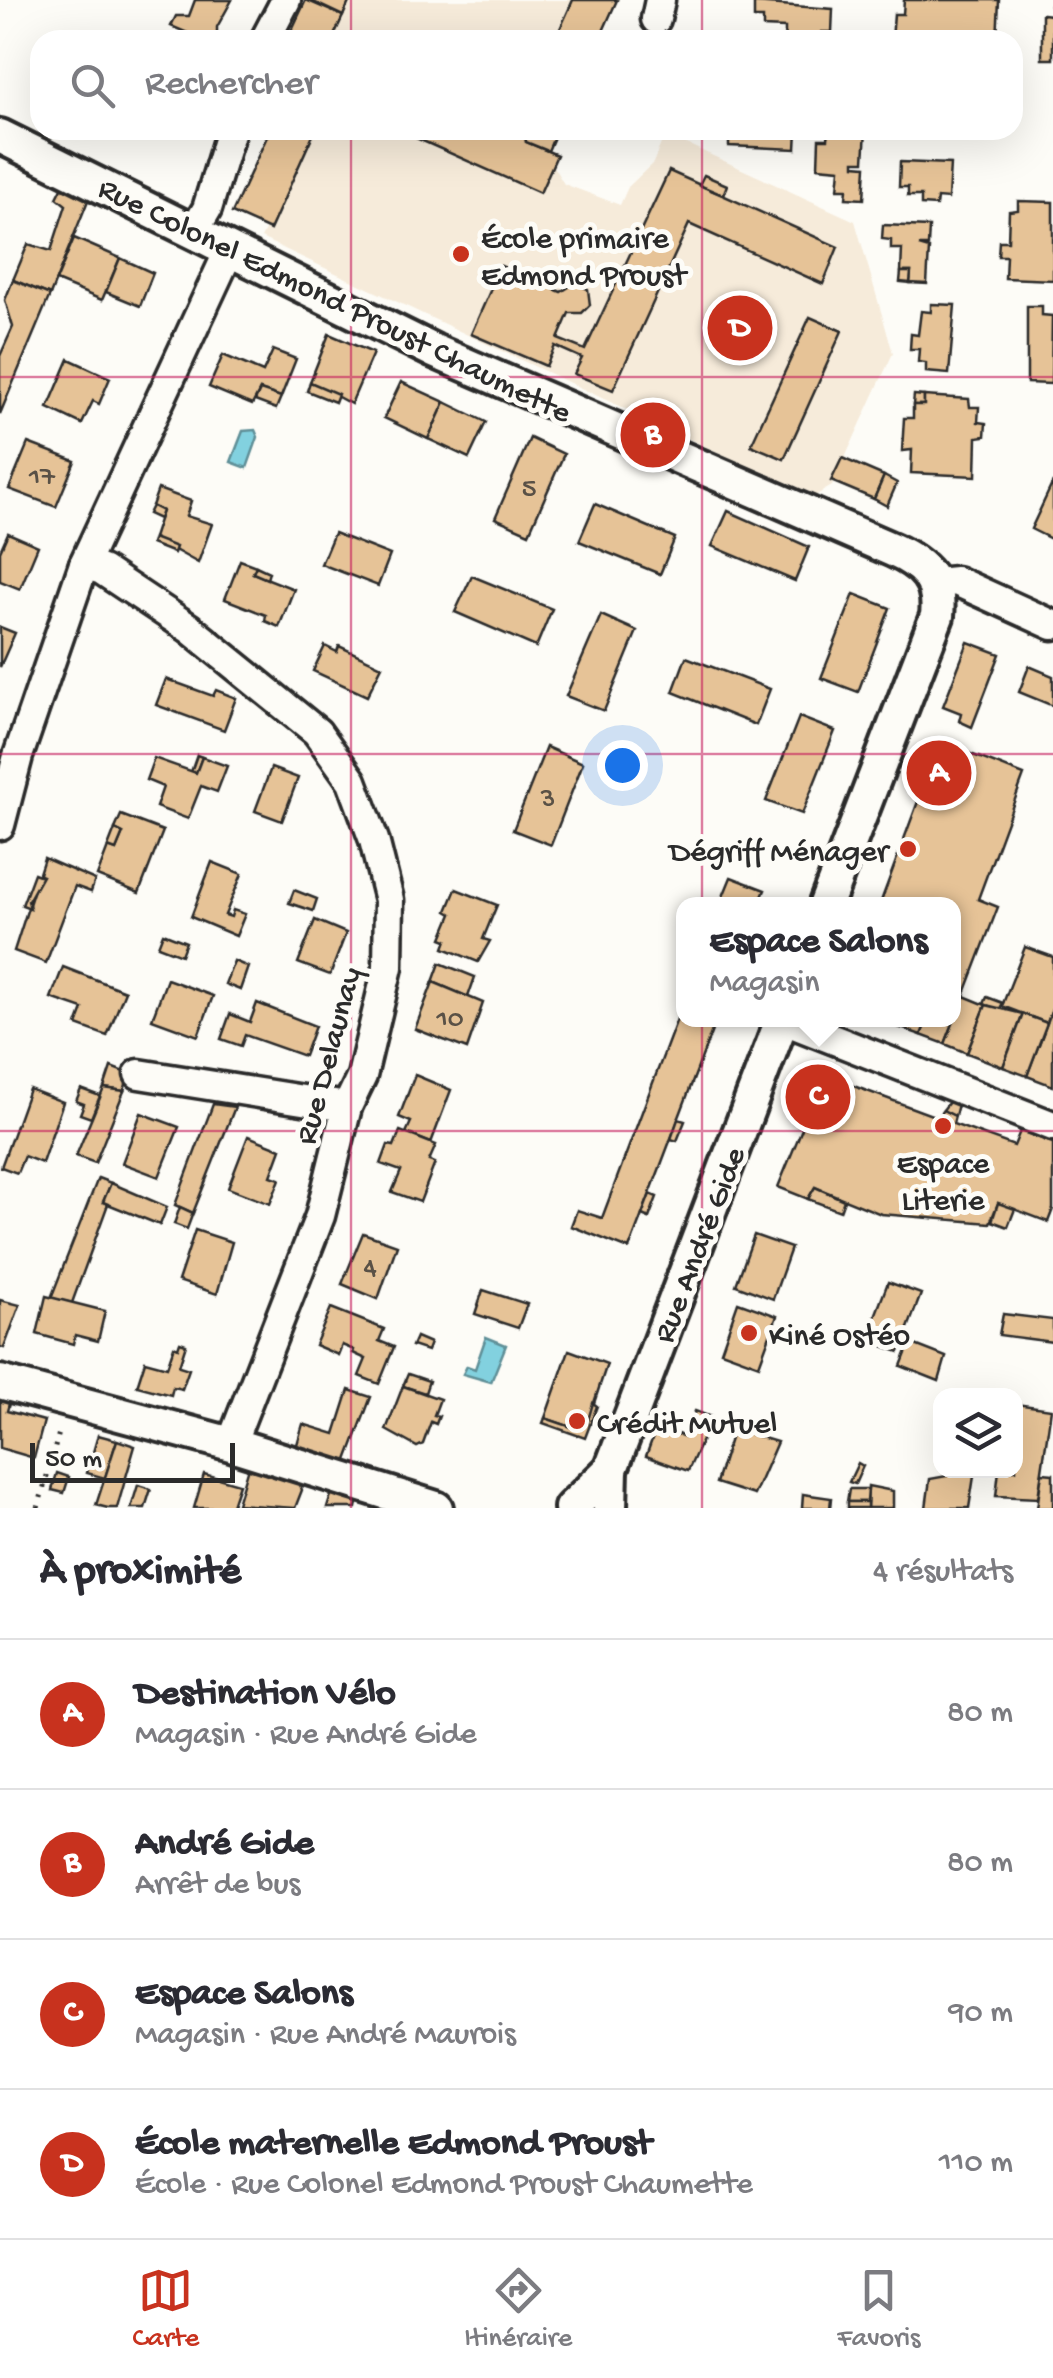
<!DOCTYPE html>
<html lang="fr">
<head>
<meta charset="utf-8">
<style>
  :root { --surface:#fff; --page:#f2f2f3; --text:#2b2b33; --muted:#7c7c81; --line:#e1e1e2; --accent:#c8321e }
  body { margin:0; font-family:"Gochi Hand",sans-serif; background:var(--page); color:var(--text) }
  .controls { position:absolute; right:30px; bottom:30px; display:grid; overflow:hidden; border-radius:20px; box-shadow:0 10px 40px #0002 }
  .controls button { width:90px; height:90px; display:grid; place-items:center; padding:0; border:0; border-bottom:2px solid var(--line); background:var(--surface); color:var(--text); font:50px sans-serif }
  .scale { position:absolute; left:30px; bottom:25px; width:205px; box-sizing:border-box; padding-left:10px; border:5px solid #2b2b2b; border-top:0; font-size:28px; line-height:35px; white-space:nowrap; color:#2b2b2b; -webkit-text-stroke:8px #fdfcf7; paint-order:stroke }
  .you { position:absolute; left:622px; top:765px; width:35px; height:35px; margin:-25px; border:8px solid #fff; border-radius:50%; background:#1a73e8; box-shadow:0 0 0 15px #1a73e833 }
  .badge { display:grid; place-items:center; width:65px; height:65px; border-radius:50%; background:var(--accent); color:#fff; font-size:32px; font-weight:700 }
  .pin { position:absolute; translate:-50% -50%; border:5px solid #fff; box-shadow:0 2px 10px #0006 }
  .popup { position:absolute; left:676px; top:897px; width:285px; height:130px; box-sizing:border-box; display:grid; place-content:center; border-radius:20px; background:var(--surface); filter:drop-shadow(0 2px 8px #0005); font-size:32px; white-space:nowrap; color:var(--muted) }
  .popup b { font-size:38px; color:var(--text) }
  .popup::after { content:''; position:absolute; left:50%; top:100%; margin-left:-20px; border:20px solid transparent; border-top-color:var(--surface) }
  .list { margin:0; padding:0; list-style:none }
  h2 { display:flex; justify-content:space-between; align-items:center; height:130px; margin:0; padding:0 40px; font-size:42px }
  h2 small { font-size:32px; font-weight:400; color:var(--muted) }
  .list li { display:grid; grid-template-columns:65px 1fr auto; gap:30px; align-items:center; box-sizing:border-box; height:150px; padding:0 40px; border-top:2px solid var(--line) }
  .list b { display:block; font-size:38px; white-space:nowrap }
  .list p { margin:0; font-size:32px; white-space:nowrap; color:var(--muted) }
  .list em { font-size:32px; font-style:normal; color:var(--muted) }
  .icon { flex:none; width:55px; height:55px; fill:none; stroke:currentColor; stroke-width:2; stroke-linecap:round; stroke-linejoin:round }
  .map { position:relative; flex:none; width:1053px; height:1508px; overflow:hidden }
  .search { position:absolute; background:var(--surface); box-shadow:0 10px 40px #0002; left:30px; right:30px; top:30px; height:110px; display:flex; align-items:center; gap:25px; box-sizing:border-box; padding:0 35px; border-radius:30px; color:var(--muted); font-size:38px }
  .sheet { height:730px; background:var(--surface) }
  nav { display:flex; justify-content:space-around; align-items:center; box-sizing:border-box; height:140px; border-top:2px solid var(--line); background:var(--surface); font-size:28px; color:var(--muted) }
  nav a { display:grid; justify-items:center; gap:5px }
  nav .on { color:var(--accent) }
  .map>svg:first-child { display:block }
</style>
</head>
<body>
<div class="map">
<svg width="1053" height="1508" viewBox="0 0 1053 1508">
  <rect width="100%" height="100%" fill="#fdfcf7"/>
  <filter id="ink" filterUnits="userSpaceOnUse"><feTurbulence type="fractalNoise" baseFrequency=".01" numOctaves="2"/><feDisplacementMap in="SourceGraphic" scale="20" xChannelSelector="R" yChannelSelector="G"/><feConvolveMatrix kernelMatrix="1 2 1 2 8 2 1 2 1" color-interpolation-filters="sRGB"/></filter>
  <g filter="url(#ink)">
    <g fill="#f6ebda">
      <path d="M306,0H617L599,40H287Z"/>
      <path d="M270,130H557L548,151L557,155L553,166L564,184L620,205L628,187L653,163L665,134L855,221L893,353L832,486L813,497L261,238L266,228L232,213Z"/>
    </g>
    <g fill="#82d1df" stroke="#5f8f97" stroke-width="2.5">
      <path d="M255,430L258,437L247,468L231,462L243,431Z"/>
      <path d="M486,1337L506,1345L491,1382L463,1374L467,1366L475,1369Z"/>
    </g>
    <g fill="#e6c397" stroke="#2b2b2b" stroke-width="2.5">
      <path d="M195,0H232L217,27V40H204L171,26L176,16H189Z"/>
      <path d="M306,0L343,16L332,40H287Z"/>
      <path d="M309,0H350L343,16Z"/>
      <path d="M573,0H617L599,40H555Z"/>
      <path d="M904,0H999L997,40H892L894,14H903Z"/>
      <path d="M754,3L833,9L832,32H822V40H785V28L763,27V18H754Z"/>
      <path d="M1050,5H1053V59H1042V14L1051,15Z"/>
      <path d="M270,130H315L270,230L232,213Z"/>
      <path d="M398,130H499L512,136L514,130H525L526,142L557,155L540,193Z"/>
      <path d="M525,130H557L548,151L526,142Z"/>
      <path d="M729,130H797L796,149L729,146Z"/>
      <path d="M829,130H866L864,161H855V165L866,166L864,199L846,198L847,189H838L840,169L818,167L819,139H828Z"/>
      <path d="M900,162L950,164L948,199L937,198L936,206L921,205V196H908V187H899Z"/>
      <path d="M669,171L838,247L823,284L689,224L613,390L574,374L582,358L555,346L546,366L471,334L501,266L561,292L575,283L588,289L590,305L582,313H569L558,339L585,350Z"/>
      <path d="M704,175L727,185L723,195L699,185Z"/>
      <path d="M63,186L89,198L50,295L13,280L28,244L51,251L66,205L57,198Z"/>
      <path d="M1018,201L1053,202V280L1005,278L1006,256H998L999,241H1008L1009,211L1018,210Z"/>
      <path d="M883,225L929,227L928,246H919L929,249L927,284L910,283L911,272H901L902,249H891V240L882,239Z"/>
      <path d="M74,238L120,258L102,300L56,281Z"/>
      <path d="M120,258L153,273L140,306L106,292Z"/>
      <path d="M901,272H911L910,283L900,282Z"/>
      <path d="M13,280L50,295L0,414V356L13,327L5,300Z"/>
      <path d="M931,304L955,305L949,374L926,372V363L918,362L919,349H910L911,334L918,335L921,311L931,312Z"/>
      <path d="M1027,306H1042V315L1052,316L1051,384L1027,383Z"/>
      <path d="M810,317L842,331L784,459L751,445Z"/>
      <path d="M329,334L373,353L351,404L310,382Z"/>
      <path d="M273,350L296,359L281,397L260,390L252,405L209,387L223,355L263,372Z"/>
      <path d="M69,359L110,378L99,404L93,401L82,424L48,408Z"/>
      <path d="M310,382L338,394L335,402L307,391Z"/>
      <path d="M401,382L445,402L428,439L384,418Z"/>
      <path d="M260,390L281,397L276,409L255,401Z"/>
      <path d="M914,395L924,396V405H913Z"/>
      <path d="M924,396L969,399L970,407H979L978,422L986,423L985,436L977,437L976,476L911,473L912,450L902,451L904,418H913V405H924Z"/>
      <path d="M445,402L486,422L469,458L428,439Z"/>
      <path d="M530,438L564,454L529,533L495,518Z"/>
      <path d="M28,443L75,461L56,507L9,489Z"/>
      <path d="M842,458L884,476L874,499L831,481Z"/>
      <path d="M884,476L897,483L887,506L874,499Z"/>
      <path d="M1053,482V540L1031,529Z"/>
      <path d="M158,489L191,501L186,516L212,524L198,563L153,538L162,511L152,506Z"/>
      <path d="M595,504L675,538L660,574L579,541Z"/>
      <path d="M152,506L162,511L159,519L148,514Z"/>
      <path d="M728,511L809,547L795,581L712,546Z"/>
      <path d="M8,533L38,546L20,589L0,581V551Z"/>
      <path d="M334,533L390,555L378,586L321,564Z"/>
      <path d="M153,538L176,547L174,553L151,544Z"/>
      <path d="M240,560L256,566L253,573L294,589L279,627L265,621L266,615L225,599Z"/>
      <path d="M256,566L269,572L267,579L253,573Z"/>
      <path d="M472,576L552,609L536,647L455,612Z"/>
      <path d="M854,594L890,608L858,692L821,678Z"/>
      <path d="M601,615L637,631L604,711L566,696Z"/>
      <path d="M0,627L15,633L0,667Z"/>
      <path d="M968,642L1000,654L972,727L959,721L961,713L943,706Z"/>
      <path d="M325,646L337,652L339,646L382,666L367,696L313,671Z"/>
      <path d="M686,657L770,689L756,725L673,692Z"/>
      <path d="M1029,666L1053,676V706L1019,692Z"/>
      <path d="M166,679L213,696L216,690L236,698L224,730L156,705Z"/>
      <path d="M799,717L835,731L802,814L766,801Z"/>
      <path d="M940,742L1024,775L978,899L998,907L964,996L953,992V904H880Z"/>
      <path d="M546,747L583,763L551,845L513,830Z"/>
      <path d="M197,755L202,757L196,773L191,772Z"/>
      <path d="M202,757L227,766L217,792L201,786L188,819L156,807L163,787L146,780L154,758L196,773Z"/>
      <path d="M271,768L298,778L282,821L255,811Z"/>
      <path d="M121,815L163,831L139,893L97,876L108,847L116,850L123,833L115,829Z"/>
      <path d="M115,829L123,833L116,850L108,847Z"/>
      <path d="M44,858L95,880L91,892L75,886L46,963L14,951Z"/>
      <path d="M212,862L242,874L225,915L231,917L233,910L245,914L236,936L191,917Z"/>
      <path d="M34,873L42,876L28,901L30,908L22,905Z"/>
      <path d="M731,877L765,890L759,904H720Z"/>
      <path d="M456,889L497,905L483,939L490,941L478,962L444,948L447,940L442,938L452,914L447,911Z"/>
      <path d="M294,890L317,899L313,911L289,903Z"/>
      <path d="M315,920L346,933L330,975L298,963Z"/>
      <path d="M163,933L186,942L181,955L158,946Z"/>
      <path d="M1025,947L1053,957V1007L1047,1023L1002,1006Z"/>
      <path d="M234,961L248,967L240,990L225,984Z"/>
      <path d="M440,963L475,977L468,997L433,982Z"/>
      <path d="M63,967L125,991L107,1036L77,1025L83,1009L51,998Z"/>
      <path d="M167,979L213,996L198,1036L152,1019Z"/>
      <path d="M433,982L483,1003L467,1049L415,1029Z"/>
      <path d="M953,992L964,996L945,1044L921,1035L927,1020H953Z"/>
      <path d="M964,996L986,1005L967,1053L945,1044Z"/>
      <path d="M987,997L1003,1003L999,1010L984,1004Z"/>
      <path d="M257,1003L315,1026L304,1056L245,1035L241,1046L221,1039L230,1014L250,1022Z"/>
      <path d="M683,1003V1020H716L629,1249L571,1226L577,1210L602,1218Z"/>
      <path d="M986,1005L1023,1014L1003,1067L967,1053Z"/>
      <path d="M1053,1007V1086L1027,1076Z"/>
      <path d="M1023,1014L1047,1023L1027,1076L1003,1067Z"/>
      <path d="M901,1020H927L921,1035L898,1027Z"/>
      <path d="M111,1067L129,1074L124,1091L104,1088Z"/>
      <path d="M415,1075L451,1090L431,1143L406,1133L411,1122L399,1117Z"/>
      <path d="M824,1075L937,1117L943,1110L955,1116L953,1124L1014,1146L1020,1131L1053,1143V1209L1048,1222L998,1203L990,1223L881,1214L815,1187L808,1199L778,1187Z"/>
      <path d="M104,1088L124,1091L95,1163L76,1156Z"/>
      <path d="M29,1089L63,1102L42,1163L24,1156L17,1173L1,1167Z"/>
      <path d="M81,1089L100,1096L91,1118L80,1114L84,1104L76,1101Z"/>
      <path d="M949,1102L958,1104L955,1116L943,1110Z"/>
      <path d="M213,1104L235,1107L193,1213L175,1205Z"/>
      <path d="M141,1113L179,1127L159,1177L122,1163Z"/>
      <path d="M678,1119L685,1121L677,1141L671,1139Z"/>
      <path d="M400,1131L436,1145L429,1161L435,1163L420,1202L392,1192L401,1171L381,1164L388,1145L394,1146Z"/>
      <path d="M248,1136L281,1149L271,1176L280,1179L270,1204L228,1188Z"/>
      <path d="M98,1178L111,1183L103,1202L108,1204L72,1303L51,1298Z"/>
      <path d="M111,1183L167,1207L160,1225L103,1202Z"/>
      <path d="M815,1187L844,1200L840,1211L808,1199Z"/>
      <path d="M650,1194L657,1197L649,1218L642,1215Z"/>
      <path d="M998,1203L1015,1209L1008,1227L992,1221Z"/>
      <path d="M180,1207L193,1213L187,1229L174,1224Z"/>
      <path d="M195,1230L232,1242L217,1294L178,1281Z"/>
      <path d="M363,1233L397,1245L378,1299L342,1284Z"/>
      <path d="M754,1235L791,1248L773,1299L736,1285Z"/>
      <path d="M888,1282L921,1294L899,1352L866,1340Z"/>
      <path d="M483,1290L527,1304L518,1328L475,1314Z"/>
      <path d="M46,1296L105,1311L98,1341L75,1335L73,1344L37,1334Z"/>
      <path d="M0,1300L20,1305L4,1348L0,1347Z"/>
      <path d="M738,1302L777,1316L759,1365L721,1351Z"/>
      <path d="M331,1308L384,1329L379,1341L394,1347L379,1384L359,1376L366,1359L353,1353L354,1350L342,1345L338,1355L315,1345Z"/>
      <path d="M1003,1314L1053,1320V1342L999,1335Z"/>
      <path d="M416,1337L430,1343L427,1351L412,1346Z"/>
      <path d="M180,1342L186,1344L179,1366L189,1369L182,1389L173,1387L171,1395L137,1386L145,1361L167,1367L174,1346L178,1348Z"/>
      <path d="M910,1343L946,1357L939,1381L901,1366Z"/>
      <path d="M569,1350L607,1364L587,1424L577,1429L545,1418Z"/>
      <path d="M408,1374L429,1381L425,1393L403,1386Z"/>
      <path d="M403,1386L440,1399L434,1415L439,1416L436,1424L431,1422L423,1444L417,1447L386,1430Z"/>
      <path d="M349,1390L371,1397L346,1463L296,1448L303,1424L335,1434Z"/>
      <path d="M0,1397L10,1400L7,1411L44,1421L34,1458L0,1448Z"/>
      <path d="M593,1403L597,1406L585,1438L543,1423L545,1418L577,1429L587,1424Z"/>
      <path d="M1016,1404L1051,1409L1038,1498L996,1496L999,1470H1016Z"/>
      <path d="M695,1411L711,1417L707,1429L690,1423Z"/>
      <path d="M690,1423L707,1429L688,1471L646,1456L657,1426L685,1437Z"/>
      <path d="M733,1429L777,1442L754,1495L716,1483Z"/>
      <path d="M98,1435L117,1440L105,1478L87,1473Z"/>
      <path d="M117,1440L135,1446L117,1508H108L96,1505Z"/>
      <path d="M858,1463L863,1466L855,1484L849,1482Z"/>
      <path d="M248,1467L299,1482L302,1490L295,1508L237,1504Z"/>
      <path d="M948,1470H975L969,1508H926L930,1479L947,1476Z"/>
      <path d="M57,1473L69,1477L64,1493L52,1490Z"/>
      <path d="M1042,1473L1053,1474V1508H1037Z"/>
      <path d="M204,1474L239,1484L231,1508H194Z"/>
      <path d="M138,1485L151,1489L145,1508H131Z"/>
      <path d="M868,1486L893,1491V1508H867Z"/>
      <path d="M849,1489H868L867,1502H847Z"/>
      <path d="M332,1492L358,1499L356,1508H327Z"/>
      <path d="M803,1494L831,1498L830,1508H802Z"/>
      <rect x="847" y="1502" width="20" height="6"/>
    </g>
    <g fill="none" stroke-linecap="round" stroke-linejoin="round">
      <defs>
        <g id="minor">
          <path d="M656,19L660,0"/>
          <path d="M265,40L286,0"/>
          <path d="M194,231L207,209L231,130"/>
          <path d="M84,564L102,570L189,628L317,732L352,781L374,840L389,900L388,967L362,1076L347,1107L320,1216L231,1444"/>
          <path d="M936,583L956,581L1053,625"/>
          <path d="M0,825L18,756L84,564L229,251"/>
          <path d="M784,1020L1053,1126"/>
          <path d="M139,1074L347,1107"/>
        </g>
        <g id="tertiary">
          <path d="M0,136L434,351L893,550C924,564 941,580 937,616L826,904"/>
          <path d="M0,1382L231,1444L436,1508"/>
          <path d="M571,1508L611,1469"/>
          <path d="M610,1508L611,1469L782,1020"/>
        </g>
      </defs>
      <use href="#minor" stroke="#2b2b2b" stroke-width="35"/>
      <use href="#tertiary" stroke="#2b2b2b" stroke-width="40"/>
      <path stroke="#2b2b2b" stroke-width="5" stroke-dasharray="2.5 8" stroke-linecap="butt" d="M38,1508L60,1429"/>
      <use href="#minor" stroke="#fdfcf7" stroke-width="28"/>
      <use href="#tertiary" stroke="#fdfcf7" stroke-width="32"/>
    </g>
  </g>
  <path fill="none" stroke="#c2185b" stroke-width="2.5" stroke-opacity="0.55" d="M351,0V40M702,0V40M351,130V1508M702,130V1508M0,377H1053M0,754H1053M0,1131H1053"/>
  <g fill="#c8321e" stroke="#fdfcf7" stroke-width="4">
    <circle cx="461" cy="254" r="10"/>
    <circle cx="908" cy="849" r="10"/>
    <circle cx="943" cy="1126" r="10"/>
    <circle cx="749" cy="1333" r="10"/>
    <circle cx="577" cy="1421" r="10"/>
  </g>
  <g text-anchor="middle" stroke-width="10" stroke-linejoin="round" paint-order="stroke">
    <g font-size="28" fill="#5a5146">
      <text x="42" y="484">17</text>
      <text x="529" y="496">5</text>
      <text x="548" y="806">3</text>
      <text x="450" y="1026">10</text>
      <text x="370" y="1275">4</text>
    </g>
    <g font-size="32" fill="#2b2b2b" stroke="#fdfcf7" text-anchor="start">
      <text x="481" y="247">École primaire<tspan x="481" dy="37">Edmond Proust</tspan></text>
      <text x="888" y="860" text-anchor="end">Dégriff Ménager</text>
      <text x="943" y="1172" text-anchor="middle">Espace<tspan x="943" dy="37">Literie</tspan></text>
      <text x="769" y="1344">Kiné Ostéo</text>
      <text x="597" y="1432">Crédit Mutuel</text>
    </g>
    <g font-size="32" fill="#2b2b2b" stroke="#fdfcf7">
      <text transform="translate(336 298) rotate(26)" y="11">Rue Colonel Edmond Proust Chaumette</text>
      <text transform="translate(326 1055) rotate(-75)" y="11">Rue Delaunay</text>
      <text transform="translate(697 1244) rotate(-69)" y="11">Rue André Gide</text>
    </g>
  </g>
</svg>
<div class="controls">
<button><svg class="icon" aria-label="layers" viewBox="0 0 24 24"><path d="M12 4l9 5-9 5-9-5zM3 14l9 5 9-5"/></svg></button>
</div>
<div class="scale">50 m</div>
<div class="you"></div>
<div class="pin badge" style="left:939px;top:773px">A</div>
<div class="pin badge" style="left:653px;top:435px">B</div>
<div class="pin badge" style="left:818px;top:1097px">C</div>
<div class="popup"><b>Espace Salons</b>Magasin</div>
<div class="pin badge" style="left:740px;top:328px">D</div>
<div class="search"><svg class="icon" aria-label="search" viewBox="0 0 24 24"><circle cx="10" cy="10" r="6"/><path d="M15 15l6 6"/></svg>Rechercher</div>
</div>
<section class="sheet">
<h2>À proximité<small>4 résultats</small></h2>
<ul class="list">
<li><span class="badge">A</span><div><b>Destination Vélo</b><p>Magasin · Rue André Gide</p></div><em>80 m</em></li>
<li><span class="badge">B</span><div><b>André Gide</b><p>Arrêt de bus</p></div><em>80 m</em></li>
<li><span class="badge">C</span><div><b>Espace Salons</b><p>Magasin · Rue André Maurois</p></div><em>90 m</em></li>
<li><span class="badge">D</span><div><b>École maternelle Edmond Proust</b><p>École · Rue Colonel Edmond Proust Chaumette</p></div><em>110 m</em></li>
</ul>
</section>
<nav>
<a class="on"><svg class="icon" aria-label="map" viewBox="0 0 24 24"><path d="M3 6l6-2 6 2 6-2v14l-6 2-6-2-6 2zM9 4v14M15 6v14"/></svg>Carte</a>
<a><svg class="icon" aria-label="directions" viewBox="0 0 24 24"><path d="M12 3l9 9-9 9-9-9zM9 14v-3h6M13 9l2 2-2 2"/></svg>Itinéraire</a>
<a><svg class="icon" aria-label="saved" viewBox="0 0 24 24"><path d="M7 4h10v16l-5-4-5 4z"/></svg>Favoris</a>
</nav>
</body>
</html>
